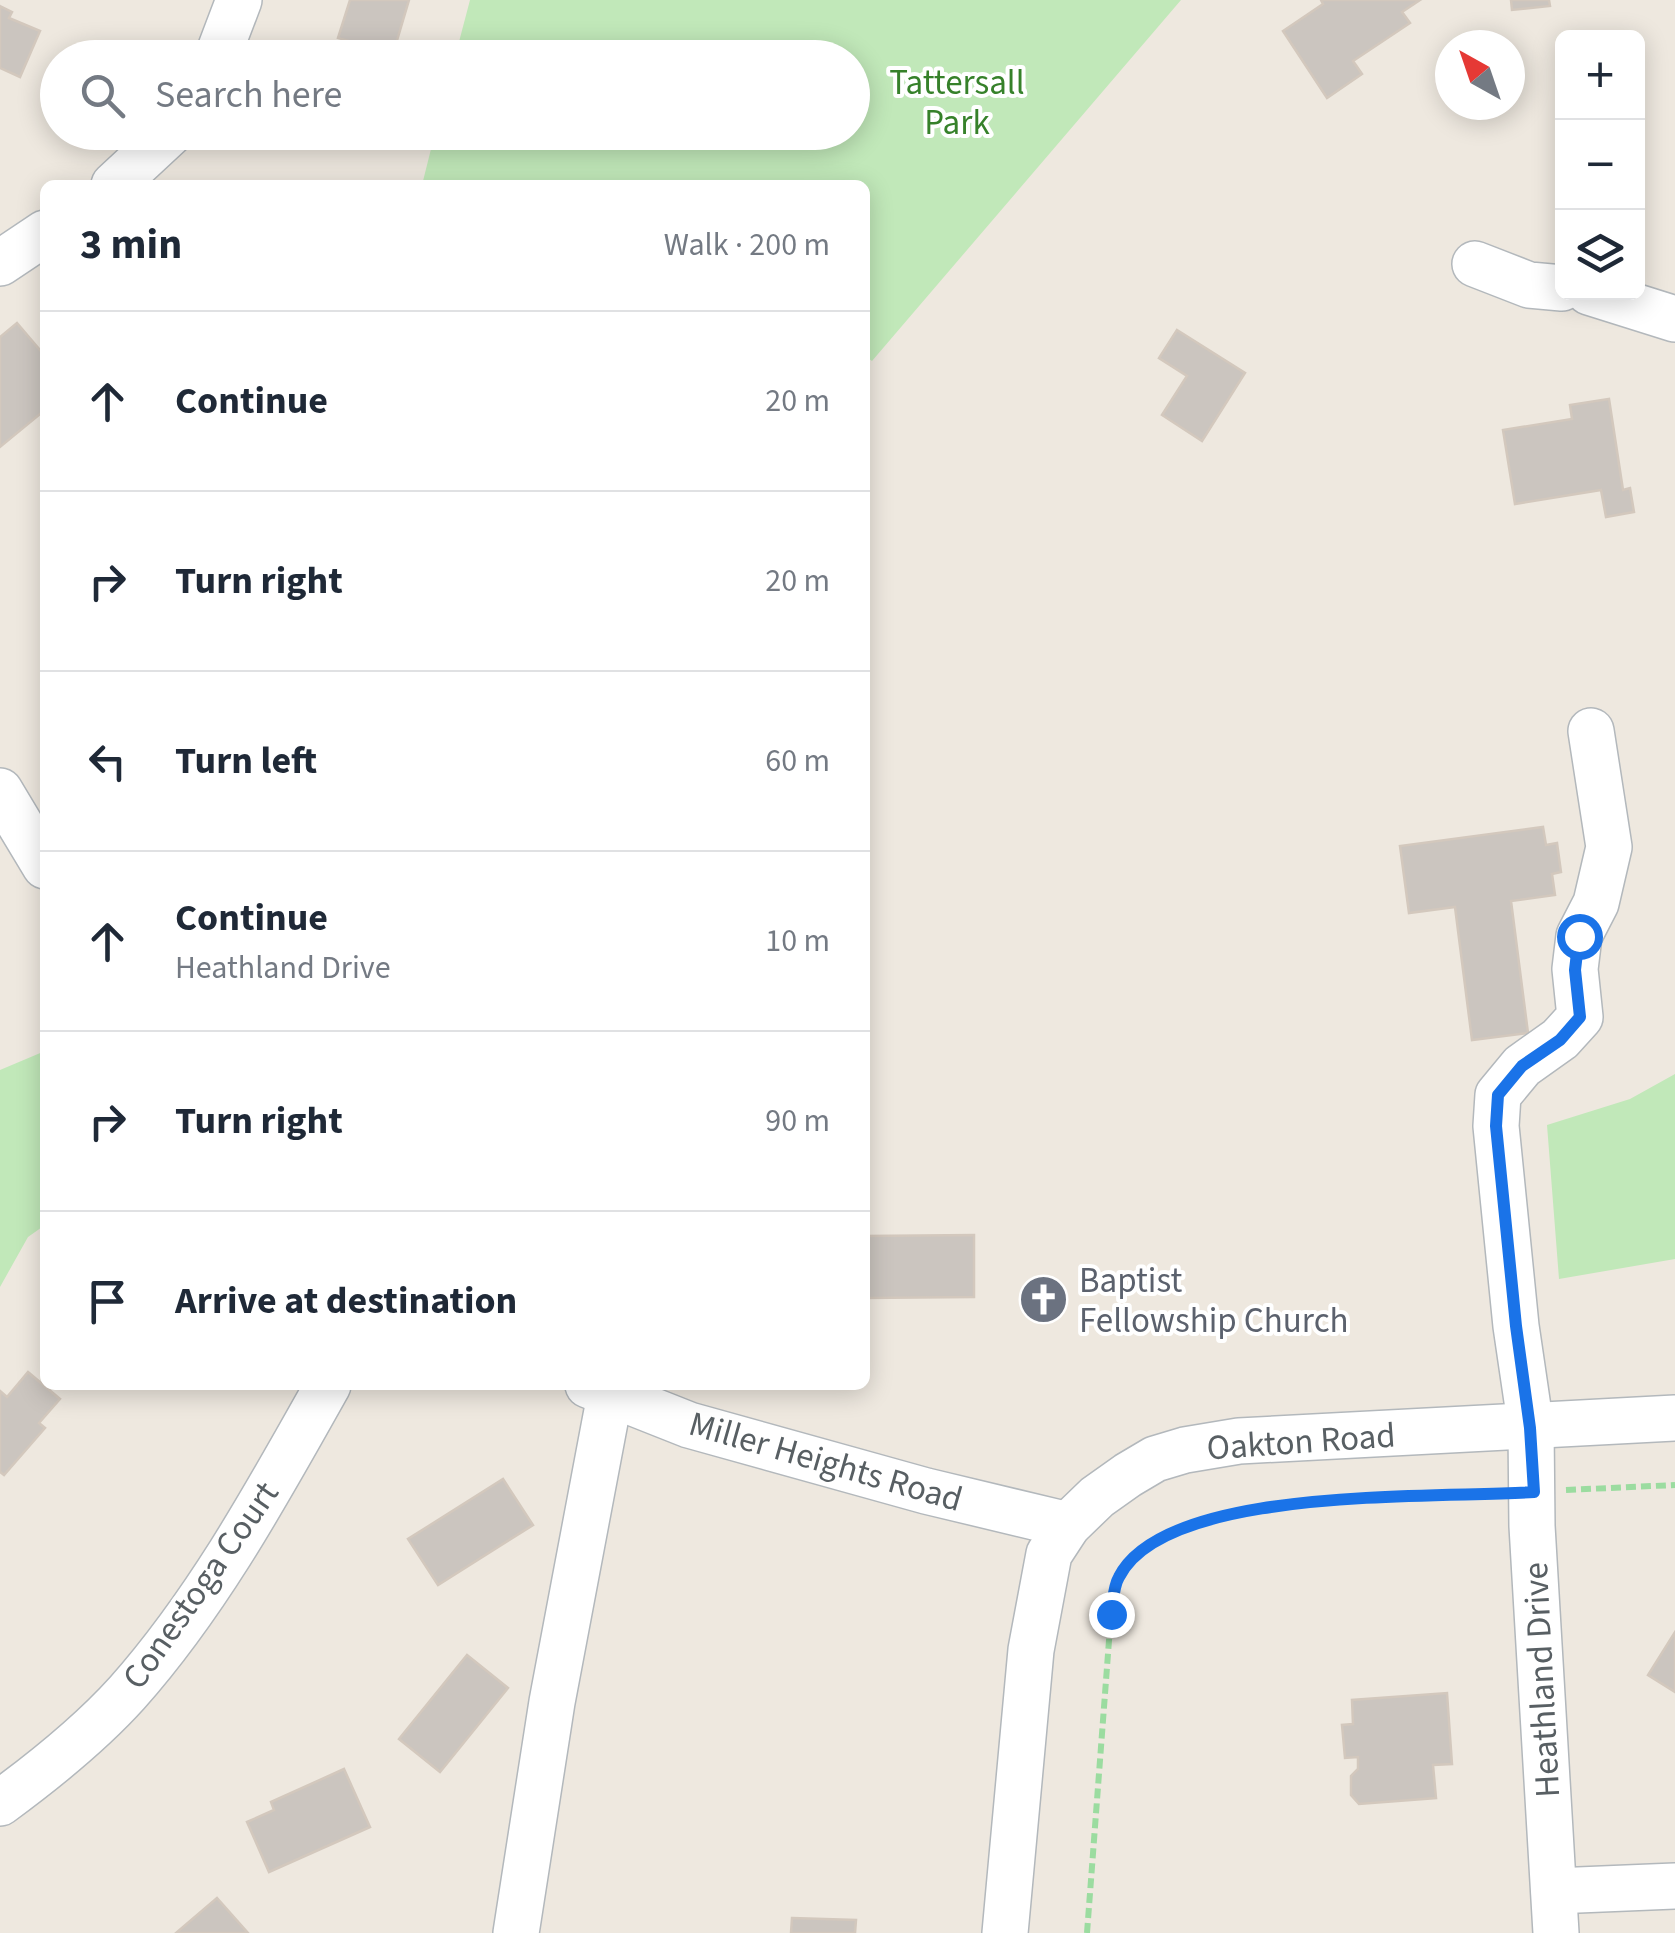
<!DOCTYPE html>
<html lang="en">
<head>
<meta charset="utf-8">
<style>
  :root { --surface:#fff; --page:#f2f2f3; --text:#1f2937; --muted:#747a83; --line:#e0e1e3 }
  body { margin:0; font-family:"Source Sans 3",sans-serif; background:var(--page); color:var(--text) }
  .controls { position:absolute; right:30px; top:30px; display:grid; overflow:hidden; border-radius:15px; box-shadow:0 5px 25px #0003 }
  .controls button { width:90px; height:90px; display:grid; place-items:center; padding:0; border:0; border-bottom:2px solid var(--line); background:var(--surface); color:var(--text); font:50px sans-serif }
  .compass { position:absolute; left:1435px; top:30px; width:90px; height:90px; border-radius:50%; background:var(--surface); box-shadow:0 5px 25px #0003; rotate:320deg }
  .stop { position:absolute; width:30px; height:30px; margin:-22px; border:8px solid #1a73e8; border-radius:50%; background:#fff }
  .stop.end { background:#1a73e8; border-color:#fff; box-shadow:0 2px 10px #0008 }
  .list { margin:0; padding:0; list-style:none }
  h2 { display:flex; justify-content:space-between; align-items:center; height:130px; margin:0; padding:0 40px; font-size:42px }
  h2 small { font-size:32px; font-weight:400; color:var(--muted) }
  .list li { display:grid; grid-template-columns:65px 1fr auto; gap:30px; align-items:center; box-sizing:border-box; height:180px; padding:0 40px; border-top:2px solid var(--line) }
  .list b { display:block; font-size:38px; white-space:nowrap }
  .list p { margin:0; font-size:32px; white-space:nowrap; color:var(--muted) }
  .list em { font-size:32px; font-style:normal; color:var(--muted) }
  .icon { flex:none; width:55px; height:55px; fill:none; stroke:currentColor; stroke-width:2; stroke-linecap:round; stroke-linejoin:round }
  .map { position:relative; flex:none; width:1675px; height:1933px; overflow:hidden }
  .search { position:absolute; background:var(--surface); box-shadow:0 5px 25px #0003; left:40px; top:40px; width:830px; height:110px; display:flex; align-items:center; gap:25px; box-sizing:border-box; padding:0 35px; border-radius:55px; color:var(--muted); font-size:38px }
  .panel { position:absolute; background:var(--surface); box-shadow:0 5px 25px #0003; left:40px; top:180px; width:830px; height:1210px; border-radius:15px }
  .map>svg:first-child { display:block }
</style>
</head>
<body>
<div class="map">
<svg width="1675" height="1933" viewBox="0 0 1675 1933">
  <rect width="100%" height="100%" fill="#eee8df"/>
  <g fill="#c1e8b9">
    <path d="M470,0H1181L872,361L865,356V185H422L435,133L852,132V58L455,57Z"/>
    <path d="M45,1051V1225L28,1237L0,1287V1070Z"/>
    <path d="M1675,1074V1259L1559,1279L1547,1125L1630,1099Z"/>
  </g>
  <g fill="#cbc5bf" stroke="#d3c8bd" stroke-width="2.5">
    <path d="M350,0H409L393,54L338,38Z"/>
    <path d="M1321,0H1420L1402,12L1410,23L1353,61L1362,74L1327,98L1283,31L1323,4Z"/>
    <path d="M1511,0H1549L1550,6L1512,10Z"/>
    <path d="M0,6L12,12L9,18L40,31L20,77L0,68Z"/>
    <path d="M17,323L45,356V410L0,447V337Z"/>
    <path d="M1177,330L1245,373L1202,441L1162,415L1187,376L1159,358Z"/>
    <path d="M1609,399L1623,490L1630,488L1634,512L1606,517L1601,490L1515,504L1503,430L1572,419L1570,405Z"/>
    <path d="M1543,827L1546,845L1557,843L1561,872L1552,874L1555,895L1511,901L1528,1033L1472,1040L1455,907L1409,913L1400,846Z"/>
    <path d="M974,1235V1297L865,1298V1236Z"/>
    <path d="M28,1372L60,1399L39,1423L45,1428L4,1475L0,1472V1391L7,1397Z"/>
    <path d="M503,1479L533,1525L438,1585L408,1539Z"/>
    <path d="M1675,1632V1692L1648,1675Z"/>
    <path d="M467,1655L508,1688L440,1772L399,1739Z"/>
    <path d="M1447,1693L1452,1764L1433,1765L1436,1798L1359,1804L1351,1795V1776L1358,1769V1757L1345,1758L1342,1725L1353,1724L1352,1700Z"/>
    <path d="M344,1769L370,1827L269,1872L247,1822L274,1810L271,1802Z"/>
    <path d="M217,1898L248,1933H176Z"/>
    <path d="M792,1918L856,1920L855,1933H791Z"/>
  </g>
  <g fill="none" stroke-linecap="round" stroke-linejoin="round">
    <defs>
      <g id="minor">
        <path d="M217,58L239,0"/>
        <path d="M114,185L171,132"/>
        <path d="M0,263L45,233"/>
        <path d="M1475,264L1529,285L1562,288"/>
        <path d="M1589,292L1675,319"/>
        <path d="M0,791L45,866"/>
        <path d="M588,1385L689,1425L926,1491L1068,1525"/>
        <path d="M0,1803C45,1770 90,1734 127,1693C208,1602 269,1490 328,1385"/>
        <path d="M1554,1891L1675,1886"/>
        <path d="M516,1933L552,1702L610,1395"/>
        <path d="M1005,1933L1031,1650L1049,1554L1068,1525L1097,1497L1128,1475L1155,1459L1185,1450L1239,1441L1675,1418"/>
        <path d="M1556,1933L1532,1526L1531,1428L1516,1326L1496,1126L1498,1095L1522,1066L1560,1039L1580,1017L1575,969L1579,936L1596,903L1609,847L1591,731"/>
      </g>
    </defs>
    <use href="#minor" stroke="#b3b8bc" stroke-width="48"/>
    <g stroke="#9bdca0" stroke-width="6" stroke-dasharray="10 5" stroke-linecap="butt">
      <path d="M1566,1490L1675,1485"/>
      <path d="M1087,1933L1111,1614C1113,1602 1114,1587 1119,1576C1164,1489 1407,1498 1494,1494"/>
    </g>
    <use href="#minor" stroke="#fff" stroke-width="45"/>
  </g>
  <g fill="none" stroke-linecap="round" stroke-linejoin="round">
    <path stroke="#1a73e8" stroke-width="12" d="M1111,1614C1113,1603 1113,1587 1119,1577C1166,1484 1441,1499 1534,1492L1530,1428L1516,1326L1496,1126L1498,1095L1522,1066L1560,1040L1580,1017L1575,970L1579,936"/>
  </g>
  <defs>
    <symbol id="church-disc" viewBox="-11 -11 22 22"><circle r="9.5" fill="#6b7280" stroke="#fff"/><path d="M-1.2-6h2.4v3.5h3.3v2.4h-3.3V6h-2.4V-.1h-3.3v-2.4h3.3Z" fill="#fff"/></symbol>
  </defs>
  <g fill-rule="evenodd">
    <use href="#church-disc" x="1016" y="1272" width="55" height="55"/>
  </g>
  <g text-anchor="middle" stroke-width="8" stroke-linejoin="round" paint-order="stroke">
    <g font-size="35" fill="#36812a" stroke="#fff">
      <text x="957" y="94">Tattersall<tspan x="957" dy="40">Park</tspan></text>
    </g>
    <g font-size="35" fill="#5b616d" stroke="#fff" text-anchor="start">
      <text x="1079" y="1292">Baptist<tspan x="1079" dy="40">Fellowship Church</tspan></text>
    </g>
    <g font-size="35" fill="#585f63" stroke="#fff">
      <text transform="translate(1301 1441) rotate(-4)" y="12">Oakton Road</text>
      <text transform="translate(826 1461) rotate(16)" y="12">Miller Heights Road</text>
      <text transform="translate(200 1585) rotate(-55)" y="12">Conestoga Court</text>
      <text transform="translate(1541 1680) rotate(-93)" y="12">Heathland Drive</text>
    </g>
  </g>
</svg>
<div class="controls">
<button>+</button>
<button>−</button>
<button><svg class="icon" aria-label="layers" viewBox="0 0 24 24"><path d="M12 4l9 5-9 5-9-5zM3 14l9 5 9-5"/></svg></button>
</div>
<svg class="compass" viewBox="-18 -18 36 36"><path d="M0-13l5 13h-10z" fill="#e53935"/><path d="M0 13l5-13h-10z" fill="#747a83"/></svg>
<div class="stop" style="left:1579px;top:936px"></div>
<div class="stop end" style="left:1111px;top:1614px"></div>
<div class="search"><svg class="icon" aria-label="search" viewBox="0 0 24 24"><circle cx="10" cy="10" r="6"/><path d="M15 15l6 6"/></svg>Search here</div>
<section class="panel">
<h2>3 min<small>Walk · 200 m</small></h2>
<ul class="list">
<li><svg class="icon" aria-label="ahead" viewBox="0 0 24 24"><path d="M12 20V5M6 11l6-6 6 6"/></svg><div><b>Continue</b></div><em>20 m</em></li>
<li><svg class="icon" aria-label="right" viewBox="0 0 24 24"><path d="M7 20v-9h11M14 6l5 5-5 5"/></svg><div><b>Turn right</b></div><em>20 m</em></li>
<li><svg class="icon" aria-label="left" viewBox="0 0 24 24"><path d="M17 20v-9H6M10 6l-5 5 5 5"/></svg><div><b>Turn left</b></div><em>60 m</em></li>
<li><svg class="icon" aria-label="ahead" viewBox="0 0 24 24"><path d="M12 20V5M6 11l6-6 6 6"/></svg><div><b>Continue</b><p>Heathland Drive</p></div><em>10 m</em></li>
<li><svg class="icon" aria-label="right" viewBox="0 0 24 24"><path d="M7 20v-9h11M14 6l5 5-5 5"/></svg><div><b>Turn right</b></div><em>90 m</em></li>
<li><svg class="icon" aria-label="arrive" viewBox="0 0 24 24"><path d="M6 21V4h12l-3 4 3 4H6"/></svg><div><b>Arrive at destination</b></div></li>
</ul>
</section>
</div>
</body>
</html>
